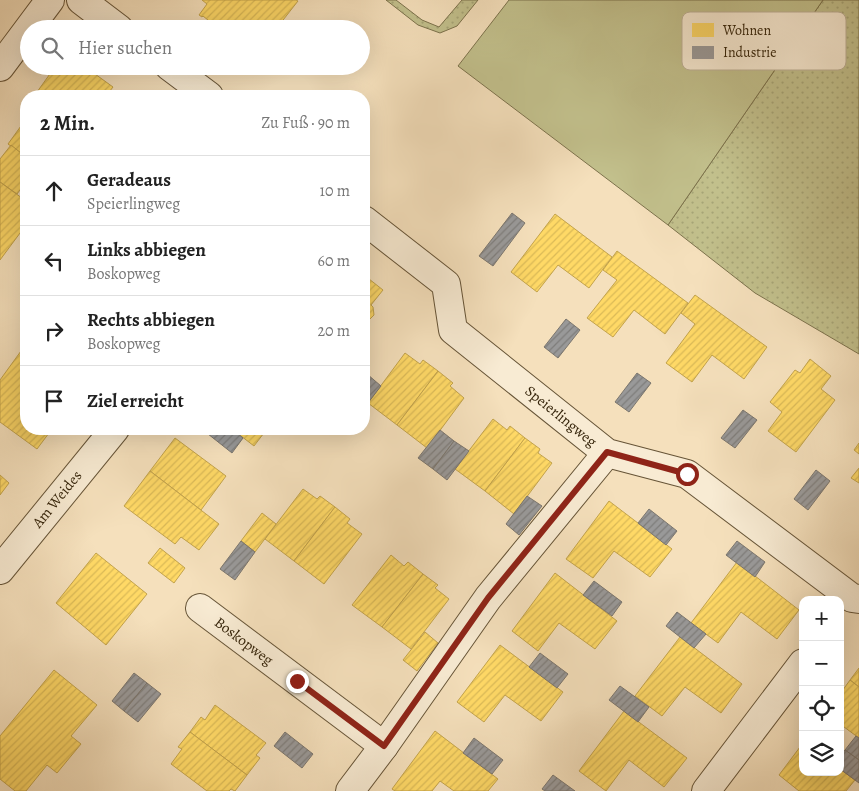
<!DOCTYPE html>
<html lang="de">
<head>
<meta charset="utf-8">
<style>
  :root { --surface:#fff; --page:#f2f2f2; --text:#222; --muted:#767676; --line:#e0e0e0 }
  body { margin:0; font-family:Alegreya,serif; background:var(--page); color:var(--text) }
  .controls { position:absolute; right:15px; bottom:15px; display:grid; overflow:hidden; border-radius:10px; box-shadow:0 5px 20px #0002 }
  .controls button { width:45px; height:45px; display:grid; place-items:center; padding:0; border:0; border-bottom:1px solid var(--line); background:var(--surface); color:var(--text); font:25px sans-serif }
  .stop { position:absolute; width:15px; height:15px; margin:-11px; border:4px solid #8f2418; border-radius:50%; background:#fff }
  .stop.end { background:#8f2418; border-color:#fff; box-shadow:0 1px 5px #0008 }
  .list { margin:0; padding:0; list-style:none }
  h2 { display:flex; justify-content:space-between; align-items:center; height:65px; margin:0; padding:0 20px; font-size:21px }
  h2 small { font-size:16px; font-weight:400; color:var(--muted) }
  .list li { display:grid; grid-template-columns:32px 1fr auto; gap:15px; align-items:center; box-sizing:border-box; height:70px; padding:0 20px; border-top:1px solid var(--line) }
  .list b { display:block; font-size:19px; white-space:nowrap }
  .list p { margin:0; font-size:16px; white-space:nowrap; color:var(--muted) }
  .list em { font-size:16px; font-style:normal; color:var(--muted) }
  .icon { flex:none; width:28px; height:28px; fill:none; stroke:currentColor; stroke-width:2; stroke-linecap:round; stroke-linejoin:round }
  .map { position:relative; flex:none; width:859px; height:791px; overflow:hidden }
  .search { position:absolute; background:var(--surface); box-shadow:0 5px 20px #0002; left:20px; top:20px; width:350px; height:55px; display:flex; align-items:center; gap:12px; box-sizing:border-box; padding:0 18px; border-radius:28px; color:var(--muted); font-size:19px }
  .panel { position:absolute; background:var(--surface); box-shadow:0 5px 20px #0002; left:20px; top:90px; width:350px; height:345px; border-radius:20px }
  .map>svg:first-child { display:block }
</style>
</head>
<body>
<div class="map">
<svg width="859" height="791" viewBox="0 0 859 791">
  <defs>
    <pattern id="grass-dots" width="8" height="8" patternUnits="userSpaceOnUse" patternTransform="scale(1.25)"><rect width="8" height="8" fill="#c2c08c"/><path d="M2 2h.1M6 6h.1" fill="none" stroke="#a7a577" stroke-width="1.8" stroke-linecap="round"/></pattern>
    <pattern id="homes-hatch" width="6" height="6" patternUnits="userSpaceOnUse" patternTransform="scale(1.25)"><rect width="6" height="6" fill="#ffd966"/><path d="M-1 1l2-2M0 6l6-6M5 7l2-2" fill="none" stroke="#dbba57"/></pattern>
    <pattern id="industry-hatch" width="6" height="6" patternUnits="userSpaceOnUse" patternTransform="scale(1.25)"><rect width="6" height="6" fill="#999"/><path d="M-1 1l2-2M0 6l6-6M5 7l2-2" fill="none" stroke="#7e7d7b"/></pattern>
  </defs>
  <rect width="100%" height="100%" fill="#f5e0bc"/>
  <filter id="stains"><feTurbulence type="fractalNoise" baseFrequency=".004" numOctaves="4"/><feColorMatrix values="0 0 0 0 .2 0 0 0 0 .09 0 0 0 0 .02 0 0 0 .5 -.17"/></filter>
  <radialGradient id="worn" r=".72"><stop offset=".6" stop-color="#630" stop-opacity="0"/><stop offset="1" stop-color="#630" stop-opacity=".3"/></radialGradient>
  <g fill="url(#grass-dots)" stroke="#7c724c">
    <path d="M386,0H396L422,20L439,27L462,0H478L457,26L440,33L418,25Z"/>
    <path d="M823,0H859V354L755,293L668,225Z"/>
  </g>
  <path fill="#c2c08c" stroke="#7c724c" d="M509,0H823L668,225L458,66Z"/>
  <g fill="url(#homes-hatch)" stroke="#c3a34b">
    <path d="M202,0H296L298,1L276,29H219L203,16L202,17L199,15L207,4Z"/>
    <path d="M62,66H84L113,87L106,96H39L40,95L37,92L52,71L56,74Z"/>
    <path d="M26,119V157L8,144Z"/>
    <path d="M11,145L26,157V182L17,194L0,182V159Z"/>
    <path d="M0,182L26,201V225L0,260Z"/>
    <path d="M555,214L612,257L589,288L558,265L537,292L511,272Z"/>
    <path d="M617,251L688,303L665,334L634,310L613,337L587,318L617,280L603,270Z"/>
    <path d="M364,275L383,290L371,305L373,307L374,315L364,325Z"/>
    <path d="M695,295L767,347L744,379L712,355L692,382L666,363L695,324L681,313Z"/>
    <path d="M21,351L26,354V429H52L37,449L0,422V380Z"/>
    <path d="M405,353L420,364L423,360L438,371L397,425L368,403Z"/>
    <path d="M810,359L831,376L821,389L835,400L796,452L768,431L782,412L770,402L795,370L800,373Z"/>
    <path d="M438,371L453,383L450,386L464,398L427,448L397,425Z"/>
    <path d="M493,419L507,430L510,426L525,438L485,491L455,469Z"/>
    <path d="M232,429H267L254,446Z"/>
    <path d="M175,438L226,476L201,510L150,471Z"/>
    <path d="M525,438L540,449L538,453L552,463L514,514L485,491Z"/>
    <path d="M859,443V454L854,450Z"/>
    <path d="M859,468V483L851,478Z"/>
    <path d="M150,471L219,524L199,550L181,537L175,544L124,506Z"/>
    <path d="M0,475L9,483L0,495Z"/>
    <path d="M303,489L317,499L320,496L335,507L294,561L265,539Z"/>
    <path d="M609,501L672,549L650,577L614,551L593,578L566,559Z"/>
    <path d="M335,507L350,519L347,523L362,534L324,584L294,561Z"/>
    <path d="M262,513L276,524L255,552L241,541Z"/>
    <path d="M160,548L185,568L174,583L148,563Z"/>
    <path d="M96,553L147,594L106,645L56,603Z"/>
    <path d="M391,555L404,566L408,562L423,574L382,627L352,605Z"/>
    <path d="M737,562L799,610L777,639L741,612L718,643L691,623Z"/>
    <path d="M555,573L617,621L595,649L559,623L538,651L512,631Z"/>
    <path d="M423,574L438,585L435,588L449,599L411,649L382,627Z"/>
    <path d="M425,632L438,643L417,671L403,660Z"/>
    <path d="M680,637L742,684L721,713L685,687L662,716L635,696Z"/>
    <path d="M500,645L563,692L541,721L505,695L484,722L457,702Z"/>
    <path d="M859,668V687L850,680Z"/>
    <path d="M54,670L97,705L71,736L81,744L57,773L47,765L26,791H15L0,779V736Z"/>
    <path d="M850,680L859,687V738L840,724V694Z"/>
    <path d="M215,705L266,743L256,755L260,758L247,775L190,732L201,717L205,720Z"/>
    <path d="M624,711L687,758L664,787L629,760L606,791L579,771Z"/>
    <path d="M435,731L498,779L488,791H454L440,781L432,791H395L392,789Z"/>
    <path d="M190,732L247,775L235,791L231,789L229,791H207L171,764L182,749L178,747Z"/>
    <path d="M803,743V772H840V769L855,780L846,791H799L779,775Z"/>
  </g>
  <g fill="url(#industry-hatch)" stroke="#7b766e">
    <path d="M512,213L525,223L493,266L479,256Z"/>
    <path d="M566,319L580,330L558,358L544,347Z"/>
    <path d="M637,373L651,383L629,412L615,402Z"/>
    <path d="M367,374L381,386L364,408V378Z"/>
    <path d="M743,410L757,420L735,448L721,438Z"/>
    <path d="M204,429H232L243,438L232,453L203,430Z"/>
    <path d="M440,430L454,441L433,469L418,458Z"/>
    <path d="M454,441L469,451L447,480L433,469Z"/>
    <path d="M816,470L830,481L808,510L794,499Z"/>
    <path d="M527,496L542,506L519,535L506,524Z"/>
    <path d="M649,509L677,531L666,545L638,523Z"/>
    <path d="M241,541L255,552L235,580L220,569Z"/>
    <path d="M737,541L765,562L755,577L726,555Z"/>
    <path d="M594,581L622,602L612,616L583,595Z"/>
    <path d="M677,612L706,634L694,648L666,626Z"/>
    <path d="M540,653L568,674L557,688L529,667Z"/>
    <path d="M134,673L147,683L124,711L112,701Z"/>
    <path d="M147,683L161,694L138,722L124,711Z"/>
    <path d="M620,686L649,707L638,722L609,700Z"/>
    <path d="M285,732L313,754L302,768L274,746Z"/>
    <path d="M856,736L859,738V760L845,750Z"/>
    <path d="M474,738L503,760L492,774L463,753Z"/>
    <path d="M845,750L859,760V783L840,769V756Z"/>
    <path d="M553,775L575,791H545L542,789Z"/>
  </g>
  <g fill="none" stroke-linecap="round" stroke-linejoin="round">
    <defs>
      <g id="street">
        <path d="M81,0L119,29"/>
        <path d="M169,66L209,96"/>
        <path d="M0,67L50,0"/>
        <path d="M364,220L446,284L453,330L607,453L687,474L852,598L859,599"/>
        <path d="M0,570L115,429"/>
        <path d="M200,608L384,746"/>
        <path d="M350,791L384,746L488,598L607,453"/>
        <path d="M706,791L803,663"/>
      </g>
    </defs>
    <use href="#street" stroke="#665437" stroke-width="30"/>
    <use href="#street" stroke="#f8ebd3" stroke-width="28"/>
  </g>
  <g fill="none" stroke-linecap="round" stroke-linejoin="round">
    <path stroke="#8f2418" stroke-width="6" d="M297,681L384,746L488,598L607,452L687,474"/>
  </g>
  <g text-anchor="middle" stroke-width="5" stroke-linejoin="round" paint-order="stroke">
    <g font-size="15" fill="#36250b" stroke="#f8ebd3">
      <text transform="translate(561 416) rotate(39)" y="5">Speierlingweg</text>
      <text transform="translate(57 499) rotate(-51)" y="5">Am Weides</text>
      <text transform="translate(244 641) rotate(37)" y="5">Boskopweg</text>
    </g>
  </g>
  <rect x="682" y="12" width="164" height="58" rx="8" fill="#f8ebd3" stroke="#beb097" stroke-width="1"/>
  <rect x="692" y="23" width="22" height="14" fill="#ffd966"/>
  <rect x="692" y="46" width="22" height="13" fill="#999"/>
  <g font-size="14" fill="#36250b">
    <text x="723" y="35">Wohnen</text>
    <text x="723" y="57">Industrie</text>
  </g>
  <rect width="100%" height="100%" filter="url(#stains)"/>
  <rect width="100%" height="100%" fill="url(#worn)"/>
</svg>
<div class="controls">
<button>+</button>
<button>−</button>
<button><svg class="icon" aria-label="locate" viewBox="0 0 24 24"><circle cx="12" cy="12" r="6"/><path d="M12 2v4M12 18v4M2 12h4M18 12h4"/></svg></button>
<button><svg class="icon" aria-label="layers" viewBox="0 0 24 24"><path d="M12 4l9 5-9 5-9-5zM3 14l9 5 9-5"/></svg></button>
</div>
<div class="stop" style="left:687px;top:474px"></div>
<div class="stop end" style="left:297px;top:681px"></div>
<div class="search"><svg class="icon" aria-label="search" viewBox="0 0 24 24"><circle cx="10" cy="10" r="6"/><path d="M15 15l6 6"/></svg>Hier suchen</div>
<section class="panel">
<h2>2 Min.<small>Zu Fuß · 90 m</small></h2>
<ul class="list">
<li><svg class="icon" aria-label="ahead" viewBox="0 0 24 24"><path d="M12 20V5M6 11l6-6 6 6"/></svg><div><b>Geradeaus</b><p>Speierlingweg</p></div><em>10 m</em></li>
<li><svg class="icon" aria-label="left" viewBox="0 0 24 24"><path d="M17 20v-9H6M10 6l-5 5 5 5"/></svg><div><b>Links abbiegen</b><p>Boskopweg</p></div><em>60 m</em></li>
<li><svg class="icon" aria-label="right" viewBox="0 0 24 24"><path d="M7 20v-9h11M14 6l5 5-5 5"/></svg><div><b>Rechts abbiegen</b><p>Boskopweg</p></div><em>20 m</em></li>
<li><svg class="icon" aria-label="arrive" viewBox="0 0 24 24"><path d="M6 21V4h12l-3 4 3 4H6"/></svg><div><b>Ziel erreicht</b></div></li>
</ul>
</section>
</div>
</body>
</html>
